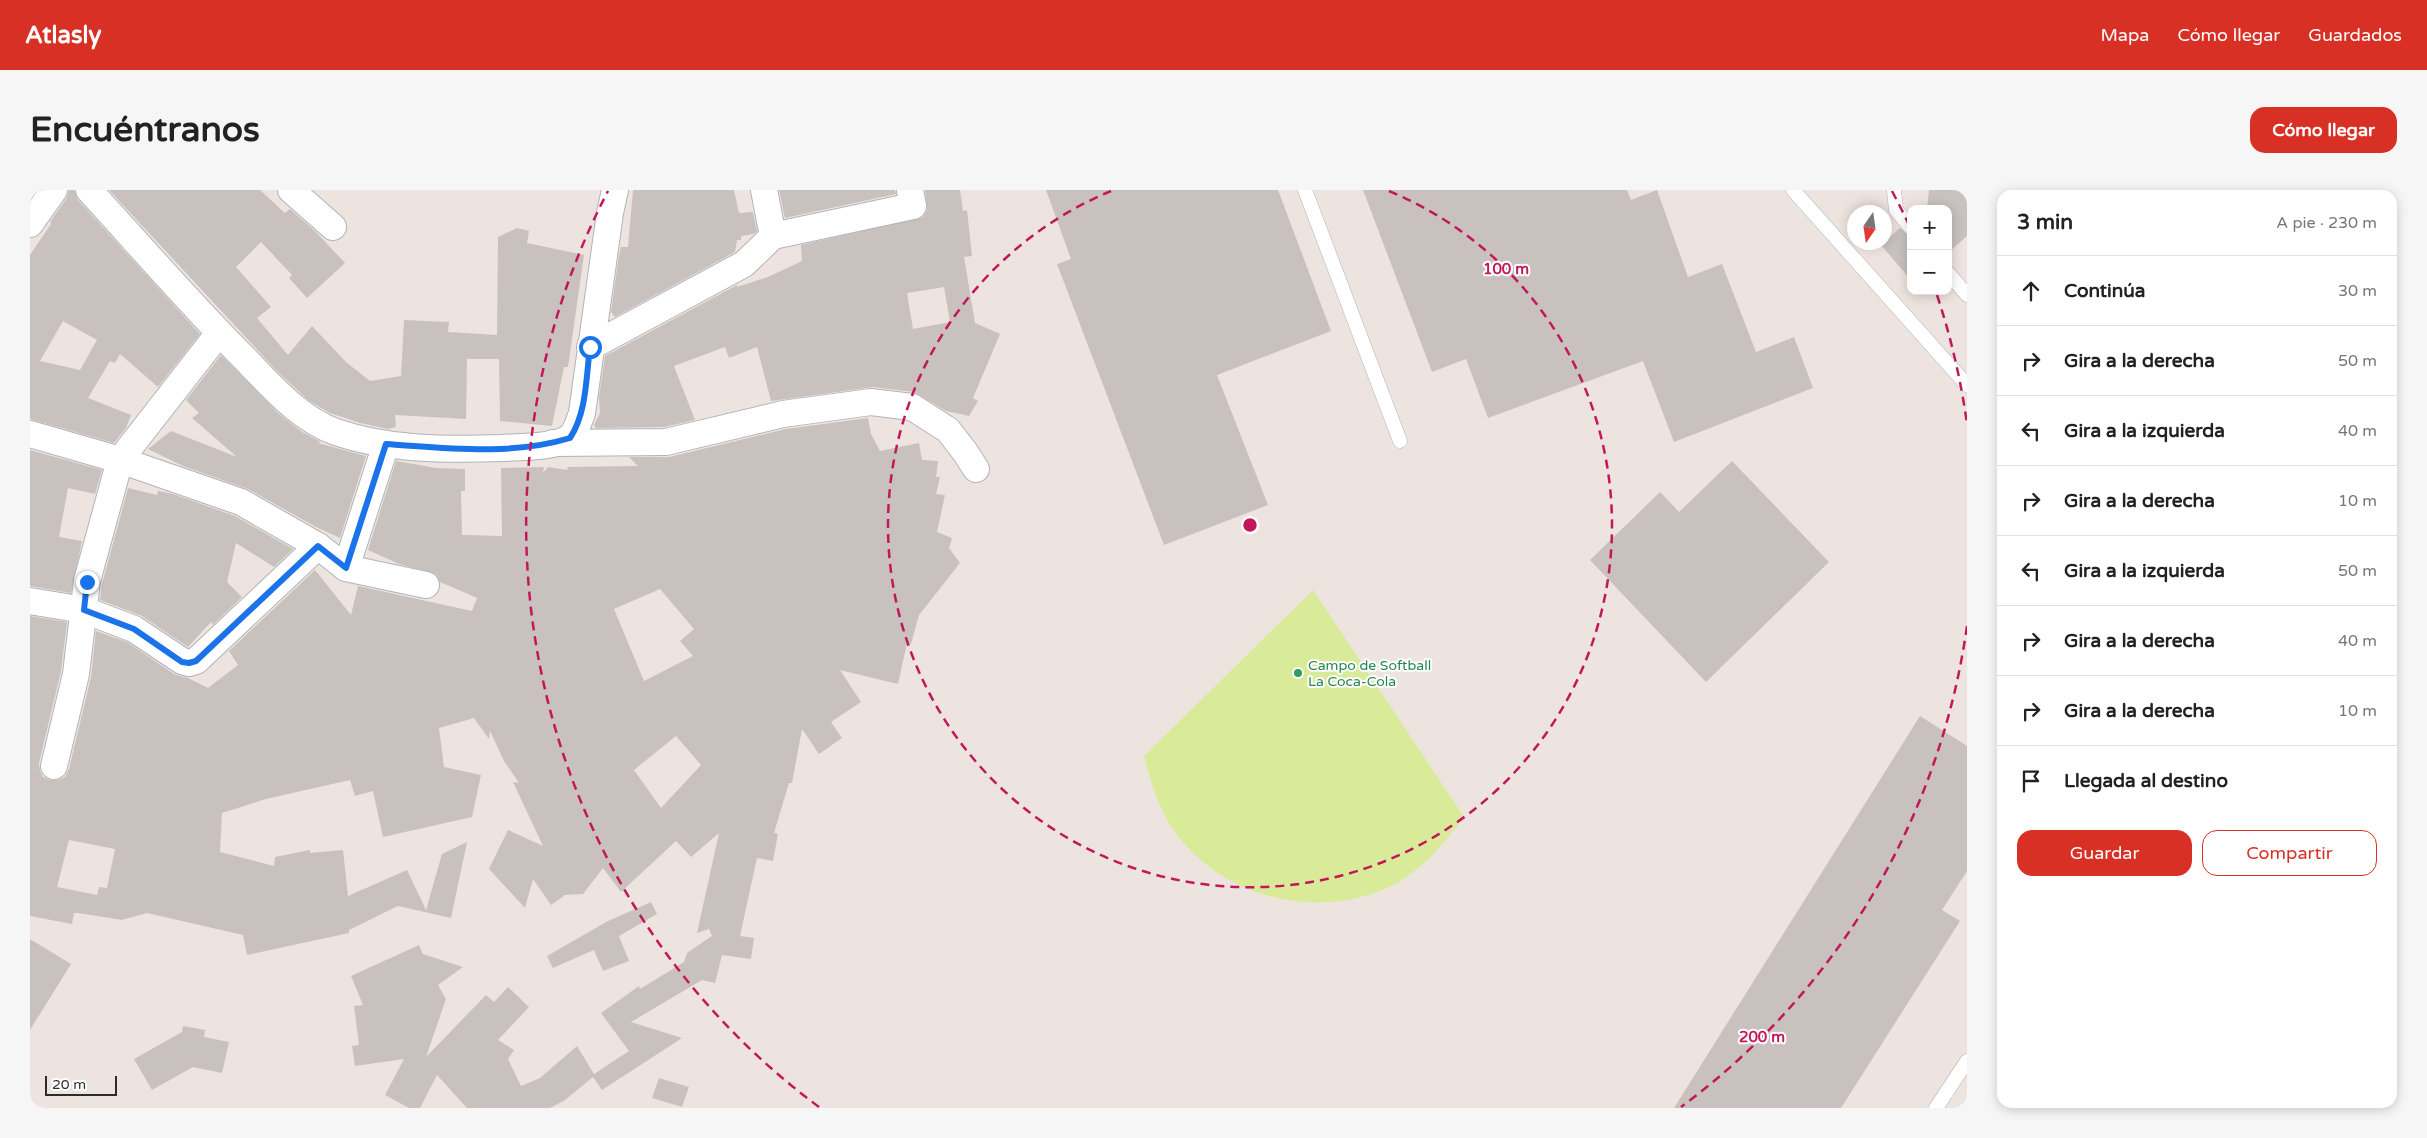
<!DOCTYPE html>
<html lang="es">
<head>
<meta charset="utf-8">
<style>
  :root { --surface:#fff; --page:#f6f6f6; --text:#222; --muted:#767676; --line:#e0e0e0; --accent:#d93025 }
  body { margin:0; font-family:"Varela Round",sans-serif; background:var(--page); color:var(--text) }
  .controls { position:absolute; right:15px; top:15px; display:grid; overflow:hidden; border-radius:10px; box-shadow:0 2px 12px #0003 }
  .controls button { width:45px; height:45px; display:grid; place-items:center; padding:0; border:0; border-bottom:1px solid var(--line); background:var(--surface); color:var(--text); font:25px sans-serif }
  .compass { position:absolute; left:1817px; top:15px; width:45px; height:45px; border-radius:50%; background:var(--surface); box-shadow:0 2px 12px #0003; rotate:193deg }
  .scale { position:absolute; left:15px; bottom:12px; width:72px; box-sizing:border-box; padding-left:5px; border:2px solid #2c2c2c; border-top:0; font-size:14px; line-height:18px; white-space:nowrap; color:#2c2c2c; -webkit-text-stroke:4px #fff; paint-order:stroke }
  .stop { position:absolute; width:15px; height:15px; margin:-11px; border:4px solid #1a73e8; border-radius:50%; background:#fff }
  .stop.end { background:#1a73e8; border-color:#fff; box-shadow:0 1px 5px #0008 }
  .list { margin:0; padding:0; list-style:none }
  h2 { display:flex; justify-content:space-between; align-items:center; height:65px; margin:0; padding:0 20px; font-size:21px }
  h2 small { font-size:16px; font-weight:400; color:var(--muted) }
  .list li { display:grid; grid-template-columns:32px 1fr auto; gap:15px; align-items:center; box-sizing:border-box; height:70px; padding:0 20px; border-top:1px solid var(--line) }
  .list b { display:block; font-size:19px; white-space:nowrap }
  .list em { font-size:16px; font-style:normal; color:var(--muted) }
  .actions { display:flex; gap:10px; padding:15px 20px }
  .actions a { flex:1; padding:11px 0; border:1px solid var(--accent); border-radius:15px; text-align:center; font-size:18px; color:var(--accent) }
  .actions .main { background:var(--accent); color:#fff }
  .icon { flex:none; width:28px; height:28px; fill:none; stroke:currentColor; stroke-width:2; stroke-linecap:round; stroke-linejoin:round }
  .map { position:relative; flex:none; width:1937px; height:918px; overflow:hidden; border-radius:15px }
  header { display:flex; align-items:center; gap:30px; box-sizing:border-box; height:70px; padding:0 25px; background:var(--accent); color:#fff }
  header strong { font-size:24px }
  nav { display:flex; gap:28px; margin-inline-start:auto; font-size:18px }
  .intro { display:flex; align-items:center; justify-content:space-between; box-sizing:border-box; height:120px; padding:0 30px }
  h1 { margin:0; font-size:35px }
  .button { padding:12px 22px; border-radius:15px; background:var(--accent); color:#fff; font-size:18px; font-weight:700 }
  main { display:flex; gap:30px; padding:0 30px }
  aside { flex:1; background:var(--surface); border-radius:15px; box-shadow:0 2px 12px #0003 }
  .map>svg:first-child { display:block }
</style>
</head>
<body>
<header>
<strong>Atlasly</strong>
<nav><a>Mapa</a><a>Cómo llegar</a><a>Guardados</a></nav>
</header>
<div class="intro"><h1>Encuéntranos</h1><a class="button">Cómo llegar</a></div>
<main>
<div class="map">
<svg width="1937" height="918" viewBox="0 0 1937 918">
  <rect width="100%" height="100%" fill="#eee4df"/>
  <path fill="#d9eb98" d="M1283,400L1434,627C1415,652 1395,677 1367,693C1296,731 1203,712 1152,651C1131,627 1122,596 1114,566Z"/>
  <g fill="#c9c1be" fill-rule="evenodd">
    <path d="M39,0H44L48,10L170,144L128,197L90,164L85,173L80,171L58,208L101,225L96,238L84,253L0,229V65L21,34L20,32L36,9ZM33,131L67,150L50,180L10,171Z"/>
    <path d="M79,0H230L255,23L260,19L286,42L315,73L277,108L259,88L262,85L231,52L206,77L241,117L227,128L258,165L282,136L316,172L340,191L371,186L374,130L419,132L418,142L467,145L468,47L487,38L499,41L497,53L554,65L538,177H534L522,236L470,231L469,169H437L436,229L365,225L366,237L358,239L330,233L300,223L278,210L248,182Z"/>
    <path d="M603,0H704L709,23L723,22L727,41L724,44L711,46V50H707L705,62L585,127L581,122L589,65L591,57H598Z"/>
    <path d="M749,0H865L866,4L755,28Z"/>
    <path d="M895,0H930L933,21L937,20L942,66L934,67L945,133L970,144L943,208L948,211L939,226L916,221L884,202L843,197L741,211L727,157L699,168L695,157L644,176L665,230L634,237L566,238L564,235L570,223L569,207L575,166L707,95V97L738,87L772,71L771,55L893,27L897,20ZM914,97L920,132L883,139L877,103Z"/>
    <path d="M1016,0H1248L1301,141L1187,185L1238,315L1134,355L1027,74L1041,69Z"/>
    <path d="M1333,0H1597L1601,10L1627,0L1658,87L1692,74L1726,162L1764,147L1783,198L1644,252L1613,171L1458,228L1436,169L1402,182Z"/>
    <path d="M1899,0H1937V46L1918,63V19H1897Z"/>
    <path d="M1870,38L1881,47V90L1851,55Z"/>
    <path d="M191,165L248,223L272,242L291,252L288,253L336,266L310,348L286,337L218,299L153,276L118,259L141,241L207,267L162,228L169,223L156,210Z"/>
    <path d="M838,228L841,244L850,261L889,253L892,270L908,271L906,287H910L906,304L915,305L907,342L922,348L919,358L930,373L889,425L881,454L877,453L868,494L810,480L831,512L801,532L812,548L789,564L772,539L762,593H759L744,643L748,644L743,671L727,668L710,746L724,748L721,769L692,765L685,793L672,790L601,832L652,848L572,900L563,887L535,910L520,918H437L407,885L390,918H379L355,905L374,869L325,876L322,856L329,855L324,816L333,815L321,786L389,755L393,764L433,777L408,795L416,809L396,867L456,805L464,812L478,797L499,817L468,850L484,860L478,869L491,896L510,888L547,856L564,884L599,861L571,823L609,796L610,799L654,772L657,763L682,746L679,739L667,743L689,643L661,667L646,651L591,702L573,678L553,704L535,705L521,715L503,689L495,718L459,679L478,640L513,656L483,592L489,593L474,571L460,541L459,549L444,528L409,538L414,577L451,585L442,627L353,647L343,601L325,606L320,590L236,609L192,623L190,662L244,676L245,667L280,660V663L313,660L318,706L377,680L396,720L412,664L437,652L421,728L368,716L319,740V743L217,765L213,745L117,723L92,730L48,723H44L42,734L0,726V426L37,432L31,481L9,573L10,581L13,587L20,590H28L35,587L39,579L61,487L66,441L97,452L144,484L158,488L178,498L208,475L199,461L285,380L321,425L328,396L442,421L447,408L410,392L406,384L369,374L338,360L366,271L406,278L435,279V301H431L432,345L472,346L471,278L514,277L513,283L518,277L537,280L538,277L608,276L599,267H639L756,239ZM630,399L664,439L650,451L663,466L614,491L584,419ZM646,546L671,575L631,618L604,580ZM39,650L85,659L77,698L69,697L67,705L27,697Z"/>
    <path d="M0,260L72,280L65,304L38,298L29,347L52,351L41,403L0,396Z"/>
    <path d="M1702,271L1799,372L1676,492L1560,370L1630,302L1649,322Z"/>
    <path d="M98,298L127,305L128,301L143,304L205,326L263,359L244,377L206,353L197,392L212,407L183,435L181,432L158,457L112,426L70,410L72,394Z"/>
    <path d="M1890,526L1937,556V681L1912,720L1930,731L1811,918H1644Z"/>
    <path d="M621,712L627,724L589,746L599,771L573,781L564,760L523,778L517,766L578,731Z"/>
    <path d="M0,749L41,774L0,840Z"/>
    <path d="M153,836L175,840L174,847L199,852L192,883L163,877L122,900L104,869L152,842Z"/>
    <path d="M629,888L659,897L652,917L622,908Z"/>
  </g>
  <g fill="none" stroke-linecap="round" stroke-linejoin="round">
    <defs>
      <g id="service">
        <path d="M1275,0L1370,251"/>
        <path d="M1763,0L1937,195"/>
        <path d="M1864,0L1866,20L1881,38"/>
        <path d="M1918,83L1937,105"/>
        <path d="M1906,918L1937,871"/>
      </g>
      <g id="minor">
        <path d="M59,0C112,58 163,117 218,172C243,198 271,230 306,242C358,260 417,260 471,258C487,257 529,258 541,246C547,240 549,231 552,223L580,23L585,0"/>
        <path d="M261,0L303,37"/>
        <path d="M734,0L743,46L883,16L880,0"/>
        <path d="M0,34L24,0"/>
        <path d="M560,157L714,74L743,46"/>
        <path d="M0,244L90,270L211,312L288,356L316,378L396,395"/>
        <path d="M523,253L636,252L753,224L841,212L882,217L918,240L935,262L946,279"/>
        <path d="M316,378L356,254"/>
        <path d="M0,411L54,420L104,439L152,471L159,473L166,471L288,356"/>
        <path d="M24,576L46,484L57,391L90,270L189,143"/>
      </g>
    </defs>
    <use href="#service" stroke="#afb4bc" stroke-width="15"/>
    <use href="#minor" stroke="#afb4bc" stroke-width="28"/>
    <use href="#service" stroke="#fff" stroke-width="14"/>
    <use href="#minor" stroke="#fff" stroke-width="26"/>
  </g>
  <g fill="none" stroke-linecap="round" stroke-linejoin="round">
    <path stroke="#1a73e8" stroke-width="6" d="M57,392L54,420L104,439L152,472L159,473L166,471L288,356L316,378L356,254C417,258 481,266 540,248C557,222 556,187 560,157"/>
  </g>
  <g fill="none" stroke="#c2185b" stroke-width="2.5" stroke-dasharray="9 6">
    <path d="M1359 1A362 362 0 1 1 1081 1"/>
    <path d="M1937 436A724 724 0 0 1 1651 917M789 917A724 724 0 0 1 578 1M1862 1A724 724 0 0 1 1879 35M1907 105A724 724 0 0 1 1937 234"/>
  </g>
  <circle fill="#2e9e5b" stroke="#fff" stroke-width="2" cx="1268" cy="483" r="5"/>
  <g text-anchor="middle" stroke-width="4" stroke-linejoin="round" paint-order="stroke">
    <g font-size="14" fill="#27864d" stroke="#fff" text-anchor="start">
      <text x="1278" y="480">Campo de Softball<tspan x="1278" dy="16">La Coca-Cola</tspan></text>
    </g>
  </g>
  <circle cx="1220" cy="335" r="8" fill="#c2185b" stroke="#fff" stroke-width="2.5"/>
  <g font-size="15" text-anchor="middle" font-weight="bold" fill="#c2185b" stroke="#fff" stroke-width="4" stroke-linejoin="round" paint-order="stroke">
    <text x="1476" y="84">100 m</text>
    <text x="1732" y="852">200 m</text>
  </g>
</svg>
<div class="controls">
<button>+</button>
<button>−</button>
</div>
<svg class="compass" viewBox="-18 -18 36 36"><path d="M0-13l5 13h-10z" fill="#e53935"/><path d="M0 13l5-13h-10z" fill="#767676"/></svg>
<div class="scale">20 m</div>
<div class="stop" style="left:560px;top:157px"></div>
<div class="stop end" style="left:57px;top:392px"></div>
</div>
<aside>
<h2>3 min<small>A pie · 230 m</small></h2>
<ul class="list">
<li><svg class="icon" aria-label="ahead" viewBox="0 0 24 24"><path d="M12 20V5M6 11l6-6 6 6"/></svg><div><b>Continúa</b></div><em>30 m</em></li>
<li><svg class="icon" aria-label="right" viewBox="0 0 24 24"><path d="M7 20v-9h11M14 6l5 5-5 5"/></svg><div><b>Gira a la derecha</b></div><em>50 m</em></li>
<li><svg class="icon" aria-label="left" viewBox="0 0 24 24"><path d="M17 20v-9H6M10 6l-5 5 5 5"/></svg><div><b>Gira a la izquierda</b></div><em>40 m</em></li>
<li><svg class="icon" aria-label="right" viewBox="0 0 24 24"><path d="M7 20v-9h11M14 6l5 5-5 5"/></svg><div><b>Gira a la derecha</b></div><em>10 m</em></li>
<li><svg class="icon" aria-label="left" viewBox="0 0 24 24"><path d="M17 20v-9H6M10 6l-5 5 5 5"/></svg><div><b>Gira a la izquierda</b></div><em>50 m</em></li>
<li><svg class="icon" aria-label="right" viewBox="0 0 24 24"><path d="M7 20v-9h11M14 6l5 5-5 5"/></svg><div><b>Gira a la derecha</b></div><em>40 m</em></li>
<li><svg class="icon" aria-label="right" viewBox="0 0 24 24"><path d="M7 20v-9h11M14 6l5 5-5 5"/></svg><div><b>Gira a la derecha</b></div><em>10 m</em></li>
<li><svg class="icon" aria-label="arrive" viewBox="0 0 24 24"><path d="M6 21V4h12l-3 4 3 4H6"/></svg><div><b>Llegada al destino</b></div></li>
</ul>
<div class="actions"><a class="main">Guardar</a><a>Compartir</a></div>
</aside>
</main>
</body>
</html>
